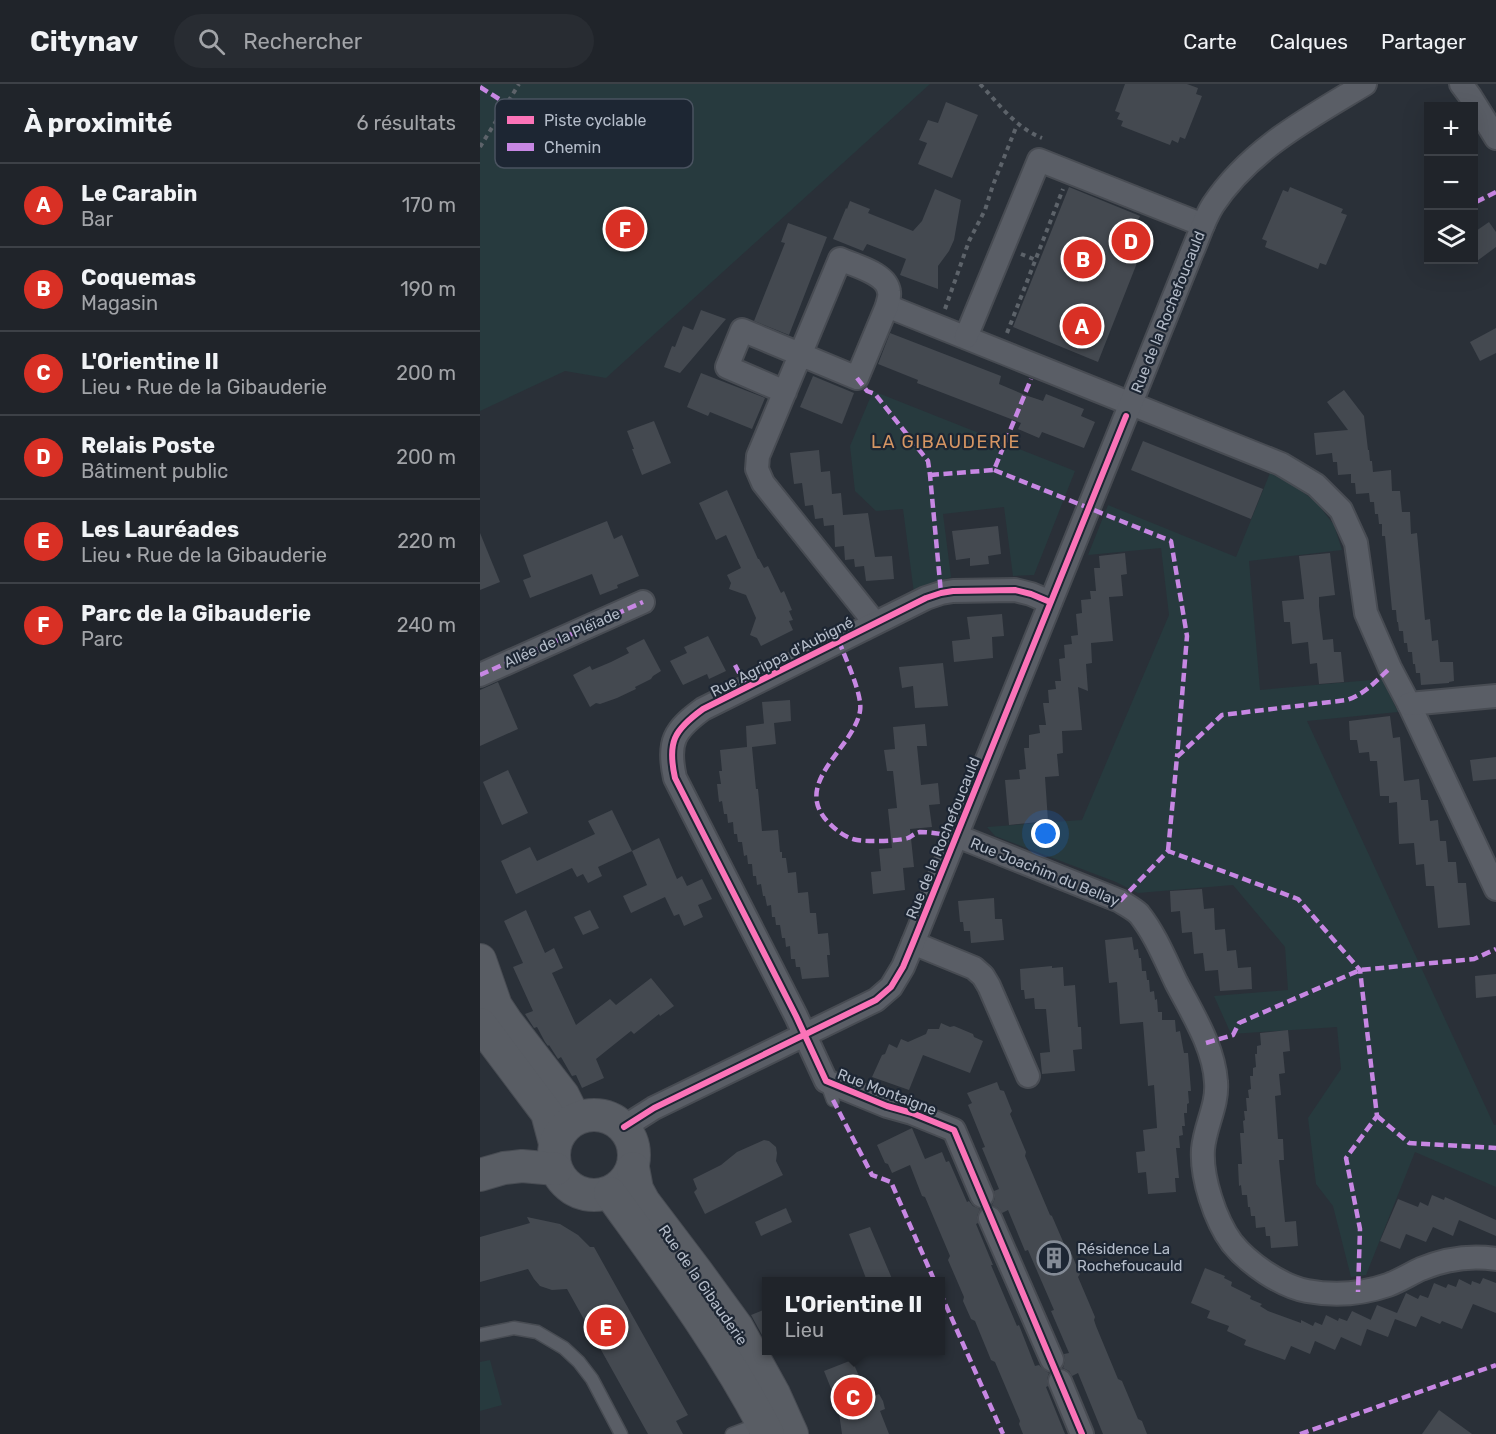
<!DOCTYPE html>
<html lang="fr">
<head>
<meta charset="utf-8">
<style>
  :root { --surface:#20242a; --page:#282c32; --text:#f1f3f6; --muted:#a2a4a8; --line:#3d4147; --accent:#d93025 }
  body { margin:0; font-family:Rubik,sans-serif; background:var(--page); color:var(--text) }
  .controls { position:absolute; right:18px; top:18px; display:grid; overflow:hidden; border-radius:0px; box-shadow:0 6px 24px #0002 }
  .controls button { width:54px; height:54px; display:grid; place-items:center; padding:0; border:0; border-bottom:2px solid var(--line); background:var(--surface); color:var(--text); font:30px sans-serif }
  .you { position:absolute; left:566px; top:750px; width:21px; height:21px; margin:-15px; border:4px solid #fff; border-radius:50%; background:#1a73e8; box-shadow:0 0 0 9px #1a73e833 }
  .badge { display:grid; place-items:center; width:39px; height:39px; border-radius:50%; background:var(--accent); color:#fff; font-size:20px; font-weight:700 }
  .pin { position:absolute; translate:-50% -50%; border:3px solid #fff; box-shadow:0 2px 6px #0006 }
  .popup { position:absolute; left:282px; top:1193px; width:183px; height:78px; box-sizing:border-box; display:grid; place-content:center; border-radius:0px; background:var(--surface); filter:drop-shadow(0 2px 4px #0005); font-size:20px; white-space:nowrap; color:var(--muted) }
  .popup b { font-size:22px; color:var(--text) }
  .popup::after { content:''; position:absolute; left:50%; top:100%; margin-left:-12px; border:12px solid transparent; border-top-color:var(--surface) }
  .list { margin:0; padding:0; list-style:none }
  h2 { display:flex; justify-content:space-between; align-items:center; height:78px; margin:0; padding:0 24px; font-size:26px }
  h2 small { font-size:20px; font-weight:400; color:var(--muted) }
  .list li { display:grid; grid-template-columns:39px 1fr auto; gap:18px; align-items:center; box-sizing:border-box; height:84px; padding:0 24px; border-top:2px solid var(--line) }
  .list b { display:block; font-size:22px; white-space:nowrap }
  .list p { margin:0; font-size:20px; white-space:nowrap; color:var(--muted) }
  .list em { font-size:20px; font-style:normal; color:var(--muted) }
  .icon { flex:none; width:33px; height:33px; fill:none; stroke:currentColor; stroke-width:2; stroke-linecap:round; stroke-linejoin:round }
  .map { position:relative; flex:none; width:1016px; height:1350px; overflow:hidden }
  header { display:flex; align-items:center; gap:36px; box-sizing:border-box; height:84px; padding:0 30px; background:var(--surface); border-bottom:2px solid var(--line) }
  header strong { font-size:28px }
  nav { display:flex; gap:33px; margin-inline-start:auto; font-size:21px }
  .search { width:420px; height:54px; background:var(--page); display:flex; align-items:center; gap:15px; box-sizing:border-box; padding:0 21px; border-radius:33px; color:var(--muted); font-size:22px }
  main { display:flex }
  aside { flex:1; background:var(--surface) }
  .map>svg:first-child { display:block }
</style>
</head>
<body>
<header>
<strong>Citynav</strong>
<div class="search"><svg class="icon" aria-label="search" viewBox="0 0 24 24"><circle cx="10" cy="10" r="6"/><path d="M15 15l6 6"/></svg>Rechercher</div>
<nav><a>Carte</a><a>Calques</a><a>Partager</a></nav>
</header>
<main>
<aside>
<h2>À proximité<small>6 résultats</small></h2>
<ul class="list">
<li><span class="badge">A</span><div><b>Le Carabin</b><p>Bar</p></div><em>170 m</em></li>
<li><span class="badge">B</span><div><b>Coquemas</b><p>Magasin</p></div><em>190 m</em></li>
<li><span class="badge">C</span><div><b>L'Orientine II</b><p>Lieu · Rue de la Gibauderie</p></div><em>200 m</em></li>
<li><span class="badge">D</span><div><b>Relais Poste</b><p>Bâtiment public</p></div><em>200 m</em></li>
<li><span class="badge">E</span><div><b>Les Lauréades</b><p>Lieu · Rue de la Gibauderie</p></div><em>220 m</em></li>
<li><span class="badge">F</span><div><b>Parc de la Gibauderie</b><p>Parc</p></div><em>240 m</em></li>
</ul>
</aside>
<div class="map">
<svg width="1016" height="1350" viewBox="0 0 1016 1350">
  <rect width="100%" height="100%" fill="#2a3038"/>
  <g fill="#273a3e">
    <path d="M0,0H450L126,294L85,287L0,327Z"/>
    <path d="M393,307L595,387L554,491L533,492L524,423L463,430L471,493L434,509L423,425L396,427L375,407L370,362Z"/>
    <path d="M790,389L815,402L837,419L854,441L862,466L769,477L780,606L902,595L918,628L827,637L1014,1041H1016V1103L935,1068L886,1191L871,1193L853,1122L836,1100L828,1034L861,985L857,943L751,950L734,912L808,906L805,863L753,801L658,809L636,798L515,752L507,743L602,736L689,531L681,464L608,471L628,421L756,473Z"/>
    <path d="M10,1276L22,1321L0,1327V1278Z"/>
  </g>
  <g fill="#444950">
    <path d="M645,0H707L718,4L716,10L722,12L705,55L700,53L698,59L692,56L690,61L641,42L643,37L637,35L640,29L635,27Z"/>
    <path d="M466,18L498,31L472,94L438,80L447,59L439,56L448,36L458,39Z"/>
    <path d="M589,103L660,132L654,145L668,151L618,278L533,243Z"/>
    <path d="M810,103L863,125L861,129L867,131L846,181L840,179L838,185L785,163L787,157L782,155L803,106L808,108Z"/>
    <path d="M455,105L481,116L474,156L469,167L458,182V205L420,191L426,175L387,160L383,167L353,155L366,124L367,125L370,117L390,125L388,129L433,147L442,137Z"/>
    <path d="M1009,138L1016,148V163L993,180V149Z"/>
    <path d="M308,139L347,153L309,251L274,237L305,159L301,158Z"/>
    <path d="M221,226L246,235L200,289L184,283L192,262L195,263L203,242L213,246Z"/>
    <path d="M1016,244V269L1000,277L990,258Z"/>
    <path d="M410,249L521,292L519,300L545,311L563,317L566,310L604,325L601,332L615,338L604,364L562,348L559,354L538,345L541,339L437,299L438,296L398,280Z"/>
    <path d="M221,289L285,314L272,345L230,328L228,332L207,323Z"/>
    <path d="M333,292L374,309L362,340L320,323Z"/>
    <path d="M864,306L884,332L888,366H889L890,377H892L893,388L911,386L912,407H920L922,428H930L931,450L937,449L945,536L950,535L952,557L958,556L960,578H973L974,597L969,598V599L941,601L940,589H936L935,580H933L932,568H928L927,559H924L923,547H919L918,538H917L916,526H912L905,452H902V440H899L898,430H895L894,418H890L889,409L876,410L875,399H871V390L858,391L857,378H853L852,369L836,371L834,349L868,346L847,318Z"/>
    <path d="M174,337L191,379L162,391L152,365H154L147,347Z"/>
    <path d="M663,357L783,405L771,435L651,386Z"/>
    <path d="M339,366L341,388L350,387L352,410L361,409L363,431L388,429L395,473L412,472L414,495L386,497L384,482L375,483L374,475L365,476L364,462L355,463L354,441L344,442L343,434L335,435L333,421L325,422L322,399L314,400L310,369Z"/>
    <path d="M247,406L278,475H279L284,484L288,482L301,509L304,507L312,526L309,527L313,536L309,537L313,546L281,562L277,554L270,551L276,534L266,511L249,505L251,499L247,491L261,484L246,451L236,456L219,419Z"/>
    <path d="M127,437L134,455L142,451L159,492L137,501L138,504L120,511L112,490L50,514L43,496L51,493L43,471Z"/>
    <path d="M518,442L521,470L508,472L509,480L490,482V474L476,476L472,447Z"/>
    <path d="M0,449L20,498L0,506Z"/>
    <path d="M645,469L647,490L641,491L643,512L629,513L633,557L611,559L612,579L606,580L608,607L598,603L602,646L582,647L583,669L577,670L579,692L565,693L568,737L529,741L525,696L540,695L539,686L546,685L544,664H549V651L560,649L559,641H566L563,619H569L568,606L576,605L575,597H581L579,575L585,574L584,561L592,560L591,552L598,551L596,530L602,529L601,516L611,515L610,507H616L614,484H620L619,472Z"/>
    <path d="M850,469L855,511L839,513V522L843,556L853,555L854,568H861L864,598L839,600L837,579L830,580L828,558L812,560L810,538H804L802,517L824,515L819,472Z"/>
    <path d="M522,530L524,552L512,553L513,574L474,578L472,557L490,555L487,533Z"/>
    <path d="M228,552L246,587L229,595L227,590L203,601L190,577L207,569L204,563Z"/>
    <path d="M164,555L181,587L173,592L171,595L155,603L156,605L137,614L120,620L116,619L110,623L93,591L110,582L112,586L131,578L149,569L146,564Z"/>
    <path d="M463,579L468,622L435,624L433,602L422,604L419,583Z"/>
    <path d="M18,598L38,645L0,662V606Z"/>
    <path d="M310,616L311,637L294,639L296,660L272,663L276,705H278L282,747L298,746L300,768H302V774H306L308,789L316,788L318,809L328,808L330,829H336L338,850L348,849L350,871H347L349,893L322,895L320,883H316L315,875H311L310,862L306,863L305,854H302L300,841H296L295,833H292L291,821L287,822L285,812H283L281,800L277,801L276,792H273L272,780H268L267,771L264,772L262,758H258L257,750H254L253,738L248,739L247,730H244L242,717L239,718L237,700H241L239,687H242L240,666L267,663L266,642L287,639L284,640L282,618Z"/>
    <path d="M910,632L913,654L920,653L924,697L939,695L941,716H948L950,737L958,736L960,757H966L968,778H976L978,799H986L990,841L958,844L954,802H946L944,780L936,781L934,759L919,760L917,718L909,719V712H900L897,677H890L889,668L879,669L877,656H870L869,637Z"/>
    <path d="M445,640L447,662H437L441,701L458,699L460,720L449,721L452,743L430,745L434,783L423,784L425,806L393,810L391,788L401,787L399,765L412,764L408,725L417,724L413,687H407L404,666L415,665L413,643Z"/>
    <path d="M1016,673V695L993,697L990,676Z"/>
    <path d="M28,686L48,729L22,741L3,698Z"/>
    <path d="M132,726L152,767L118,783L122,792L108,799L103,790L97,793L92,784L36,810L21,777L50,763L57,777L115,750L108,737Z"/>
    <path d="M179,754L197,795L202,792L207,802L222,795L232,815L218,821L223,833L204,842L199,830L194,832L185,813L151,829L143,812L167,801L152,767Z"/>
    <path d="M722,805L724,825L734,824L735,846L745,845L747,867L756,866L758,884L771,883L772,905L740,907L738,886L725,887L723,869L714,870L712,848L702,849L700,827L691,828L690,807Z"/>
    <path d="M514,814L515,835H522L524,856L491,859L490,847H484L483,838H480L478,817Z"/>
    <path d="M46,826L65,869L74,864L83,884L72,889L96,941L130,915L136,921L171,894L194,922L180,932L179,930L154,950L151,947L116,975L124,994L102,1004L96,991L92,992L81,973L78,975L69,961L68,962L65,958L57,943L54,944L45,930L53,927L33,883L43,879L24,837Z"/>
    <path d="M110,826L119,844L103,851L94,833Z"/>
    <path d="M652,853L654,866L658,865L659,874H661L662,887H666L667,896H669L670,908L674,907L675,916L677,915L678,928H682V936H695L696,948L700,947L704,969H708L711,1007H708L709,1019L707,1020V1029H704L705,1042H702L703,1051L699,1052L700,1064H696L699,1094H695L696,1108L668,1110L666,1088L658,1089L656,1068L665,1067L663,1046L677,1044L674,1001L668,1002L663,938L640,940L637,898L629,899L625,856Z"/>
    <path d="M572,882V884L583,883L584,902L595,901L598,943H601L602,965L593,966L595,987L562,990L560,969L570,968L566,925H555L554,914L545,915L544,906H541L540,885Z"/>
    <path d="M1016,890V912L996,914L995,892Z"/>
    <path d="M461,939L470,943L474,942L493,950L494,953L503,957L490,989L443,971L429,1006L392,993L402,971L405,970L409,960L417,964L421,955L428,958L446,950L448,945H459Z"/>
    <path d="M808,946L810,967L803,968L805,989L799,990L801,1011L795,1012L798,1055H803L804,1076H799L805,1138L816,1137L818,1162L791,1164L790,1152H786L785,1143L776,1144L775,1132H771L770,1123H768L767,1111H762L761,1101L759,1102L758,1080H762L760,1049H764L763,1037L765,1036L764,1027H767L766,1014H769L768,1006L771,1005L770,992H773V984L776,983L775,970H777V962L781,961L780,949Z"/>
    <path d="M517,998L520,1006L524,1007L532,1027L530,1030L546,1068L545,1072L570,1131L572,1132L588,1169L592,1171L600,1190L598,1193L615,1233L614,1236L616,1242L638,1295L642,1297L658,1335L662,1337L667,1350H623L598,1289L592,1292L589,1287L583,1284L585,1277L584,1270L589,1269L571,1227L574,1226L548,1166L545,1167L528,1126L522,1129L518,1124L512,1121L515,1114L514,1107L519,1105L502,1064L505,1063L488,1021L492,1019L487,1009Z"/>
    <path d="M432,1044L445,1075L462,1068L466,1078L469,1077L487,1118L489,1117L493,1122L500,1125L497,1132L498,1139L496,1140L513,1181H511L537,1242L539,1241L555,1282L559,1281L564,1286L569,1289L567,1295L568,1302L566,1303L585,1350H543L539,1340L540,1337L515,1278L511,1276L495,1237L491,1235L483,1217L484,1213L468,1176L470,1172L445,1113L442,1112L430,1081L412,1089L408,1080L405,1079L397,1061Z"/>
    <path d="M284,1056L289,1057L296,1063L297,1069L296,1077L303,1091L225,1130L214,1108L217,1105L213,1095L241,1081L257,1068Z"/>
    <path d="M952,1111L964,1116L965,1113L1016,1136V1152L979,1136L973,1152L953,1143L946,1158L926,1150L920,1165L900,1157L918,1115L938,1123L940,1118L948,1122Z"/>
    <path d="M306,1124L312,1138L281,1152L275,1138Z"/>
    <path d="M47,1133L80,1140L98,1151L110,1163H114L208,1331L196,1337L203,1350H168L87,1205L72,1206L60,1202L54,1195L48,1185L0,1198V1153L50,1139Z"/>
    <path d="M390,1143L413,1197H387L369,1150Z"/>
    <path d="M725,1184L745,1192L744,1194L752,1198L751,1202L771,1212L770,1215L782,1220L780,1222L788,1227L821,1239V1236L833,1242L835,1238L842,1241L846,1231L858,1237L859,1234L867,1237L872,1227L891,1236L889,1240L897,1221L917,1229L926,1209L938,1215L940,1211L948,1214L954,1199L966,1204L968,1200L976,1203L979,1195L991,1201L992,1197L1000,1200L1003,1194L1016,1199V1229L993,1220L982,1245L962,1237L960,1240L941,1232L936,1243L915,1235L908,1253L887,1245L881,1262L861,1253L855,1266L835,1257L830,1270L811,1262L805,1276L764,1261L766,1256L747,1247L749,1242L727,1234L730,1227L711,1219Z"/>
    <path d="M286,1225V1258L271,1231Z"/>
    <path d="M372,1276L382,1299L387,1297L394,1312L399,1310L403,1317L405,1325L400,1327L409,1350H362L358,1322L344,1287Z"/>
    <path d="M959,1326L992,1350H942Z"/>
  </g>
  <g fill="none" stroke-linecap="round" stroke-linejoin="round">
    <defs>
      <g id="lane">
        <path d="M346,997L353,1016"/>
        <path d="M0,1251L34,1244L57,1248L84,1264L99,1278L112,1295L141,1350"/>
        <path d="M252,1350L281,1339"/>
      </g>
      <g id="street">
        <path d="M981,0L990,12L1016,54"/>
        <path d="M407,222L801,380L836,401L861,426L876,459L886,529L910,584L929,620L1016,805"/>
        <path d="M486,253L559,76L723,141"/>
        <path d="M305,308L247,283L262,246L377,294L407,222C408,217 410,212 409,208C407,189 375,182 360,175L278,372L277,385L283,399L395,539"/>
        <path d="M0,591L163,518"/>
        <path d="M929,620L1016,612"/>
        <path d="M477,752L640,817C646,821 654,825 659,830C675,850 685,875 696,898C712,929 734,963 736,998C738,1021 725,1042 723,1065C721,1093 735,1136 752,1159C769,1180 801,1202 827,1207C854,1212 882,1210 908,1201C919,1197 930,1190 941,1185C965,1175 990,1171 1016,1175"/>
        <path d="M433,859L494,884L503,892L509,902L548,992"/>
        <path d="M144,1043L174,1024L396,916L411,903L423,883L433,859L712,168C719,152 724,135 733,121C770,65 829,34 885,0"/>
        <path d="M502,1112L474,1046L432,1029L407,1022L346,997L316,932L195,694C187,658 194,646 223,625L446,514L461,509L473,507L535,506L551,510L570,518"/>
        <path d="M510,1134L572,1276"/>
        <path d="M580,1297L602,1350"/>
      </g>
      <g id="secondary">
        <path d="M0,876L16,922L26,937L83,1011L95,1035"/>
        <path d="M0,940L67,1029L75,1059"/>
        <circle cx="114" cy="1071" r="40"/>
        <path d="M153,1084L157,1105L164,1118L217,1188L257,1243L294,1310L312,1350"/>
        <path d="M0,1091L24,1084L42,1082L76,1085"/>
        <path d="M130,1109C186,1187 244,1264 288,1350"/>
      </g>
    </defs>
    <use href="#lane" stroke="#484c53" stroke-width="15"/>
    <use href="#street" stroke="#484c53" stroke-width="26"/>
    <use href="#secondary" stroke="#484c53" stroke-width="34"/>
    <g stroke="#5d636a" stroke-width="4" stroke-dasharray="4.5 4.5" stroke-linecap="butt">
      <path d="M500,0C519,20 536,44 562,54"/>
      <path d="M0,63L39,0"/>
      <path d="M541,170L556,176"/>
      <path d="M465,225L489,157L505,126L513,101L537,41"/>
      <path d="M527,249L583,105"/>
    </g>
    <use href="#lane" stroke="#5a5e66" stroke-width="12"/>
    <use href="#street" stroke="#5a5e66" stroke-width="22"/>
    <use href="#secondary" stroke="#595d64" stroke-width="32"/>
    <g stroke="#c787e3" stroke-width="4.5" stroke-dasharray="9 4.5" stroke-linecap="butt">
      <path d="M0,3L27,20"/>
      <path d="M996,118L1016,108"/>
      <path d="M377,294L387,307L395,310L448,377L450,391L461,509"/>
      <path d="M514,386L691,457L707,552L697,673"/>
      <path d="M450,391L514,386L551,295"/>
      <path d="M359,557C365,574 383,611 380,627C374,664 312,698 347,737C356,746 365,754 377,756C386,758 420,757 428,754C432,752 435,749 440,748C452,748 465,751 477,752"/>
      <path d="M255,581L267,604"/>
      <path d="M0,591L163,518"/>
      <path d="M688,767L697,673L742,631L867,616C885,610 896,597 910,584"/>
      <path d="M640,817L688,767L818,815L880,886L897,1032L866,1074L880,1145L878,1208"/>
      <path d="M726,959L753,951L759,939L880,886L994,875L1016,865"/>
      <path d="M353,1016L392,1091L411,1098L455,1198"/>
      <path d="M897,1032L929,1059L1016,1064"/>
      <path d="M460,1208L523,1350"/>
      <path d="M820,1350L1016,1281"/>
    </g>
    <defs>
      <g id="cycleway">
        <path d="M570,518L551,510L535,506L473,507L461,509L446,514L223,625C194,646 187,658 195,694L316,932L346,997L407,1022L432,1029L474,1046L602,1350"/>
        <path d="M144,1043L174,1024L396,916L411,903L423,883L433,859L646,332"/>
      </g>
    </defs>
    <use href="#cycleway" stroke="#1d2633" stroke-width="10"/>
    <use href="#cycleway" stroke="#fb73b8" stroke-width="6"/>
  </g>
  <defs>
    <symbol id="building-ring" viewBox="-11 -11 22 22"><circle r="9.5" fill="#1d2633" stroke="#848b96" stroke-width="1.5"/><path d="M-4-6H4V6H1V3H-1V6H-4ZM-2.5-4.3h1.7v1.8h-1.7ZM.8-4.3h1.7v1.8H.8ZM-2.5-1h1.7V.8h-1.7ZM.8-1h1.7V.8H.8Z" fill="#848b96"/></symbol>
  </defs>
  <g fill-rule="evenodd">
    <use href="#building-ring" x="555" y="1155" width="38" height="38"/>
  </g>
  <g text-anchor="middle" stroke-width="4.5" stroke-linejoin="round" paint-order="stroke">
    <g font-size="15" fill="#b4bcc9" stroke="#1d2633">
      <text transform="translate(688 228) rotate(-68)" y="5">Rue de la Rochefoucauld</text>
      <text transform="translate(82 554) rotate(-24)" y="5">Allée de la Pléïade</text>
      <text transform="translate(302 573) rotate(-27)" y="5">Rue Agrippa d'Aubigné</text>
      <text transform="translate(463 754) rotate(-68)" y="5">Rue de la Rochefoucauld</text>
      <text transform="translate(565 788) rotate(22)" y="5">Rue Joachim du Bellay</text>
      <text transform="translate(407 1008) rotate(21)" y="5">Rue Montaigne</text>
      <text transform="translate(223 1201) rotate(55)" y="5">Rue de la Gibauderie</text>
    </g>
    <g font-size="15" fill="#b4bcc9" stroke="#1d2633" text-anchor="start">
      <text x="597" y="1170">Résidence La<tspan x="597" dy="17">Rochefoucauld</tspan></text>
    </g>
    <g font-size="18" letter-spacing="1.5" fill="#d59563" stroke="#1d2633">
      <text x="466" y="364">LA GIBAUDERIE</text>
    </g>
  </g>
  <rect x="15" y="15" width="198" height="69" rx="9" fill="#1d2633" stroke="#4a5360" stroke-width="1.5"/>
  <rect x="27" y="32" width="27" height="8" fill="#fb73b8"/>
  <rect x="27" y="59" width="27" height="8" fill="#c787e3"/>
  <g font-size="16" fill="#b4bcc9">
    <text x="64" y="42">Piste cyclable</text>
    <text x="64" y="69">Chemin</text>
  </g>
</svg>
<div class="controls">
<button>+</button>
<button>−</button>
<button><svg class="icon" aria-label="layers" viewBox="0 0 24 24"><path d="M12 4l9 5-9 5-9-5zM3 14l9 5 9-5"/></svg></button>
</div>
<div class="you"></div>
<div class="pin badge" style="left:602px;top:242px">A</div>
<div class="pin badge" style="left:603px;top:175px">B</div>
<div class="pin badge" style="left:373px;top:1313px">C</div>
<div class="popup"><b>L'Orientine II</b>Lieu</div>
<div class="pin badge" style="left:651px;top:157px">D</div>
<div class="pin badge" style="left:126px;top:1243px">E</div>
<div class="pin badge" style="left:145px;top:145px">F</div>
</div>
</main>
</body>
</html>
